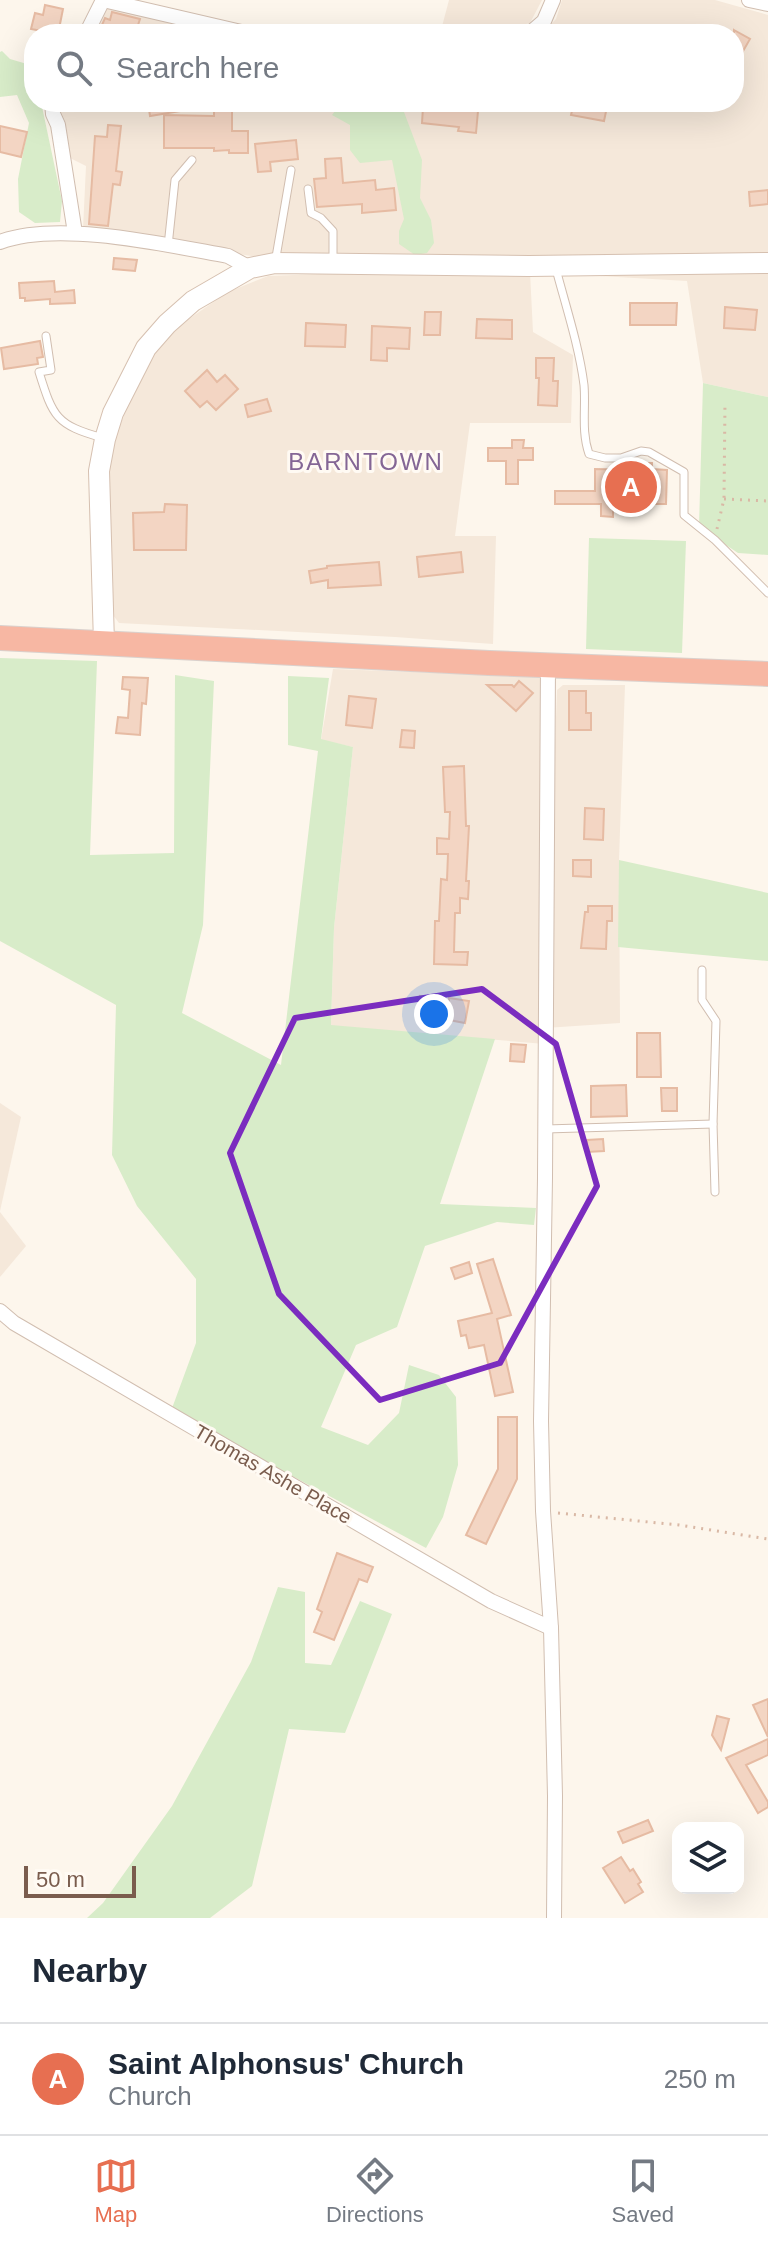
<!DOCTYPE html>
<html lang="en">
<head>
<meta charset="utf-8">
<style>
  :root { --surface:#fff; --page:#f6f6f7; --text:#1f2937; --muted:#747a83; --line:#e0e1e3; --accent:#e76f51 }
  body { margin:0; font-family:Arial,sans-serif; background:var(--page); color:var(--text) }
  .controls { position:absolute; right:24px; bottom:24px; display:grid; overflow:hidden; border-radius:16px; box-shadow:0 8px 32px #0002 }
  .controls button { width:72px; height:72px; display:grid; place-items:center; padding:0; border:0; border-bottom:2px solid var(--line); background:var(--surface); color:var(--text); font:40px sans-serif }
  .scale { position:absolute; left:24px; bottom:20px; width:112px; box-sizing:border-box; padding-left:8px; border:4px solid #7a5c4d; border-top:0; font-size:22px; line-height:28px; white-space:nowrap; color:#7a5c4d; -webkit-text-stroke:6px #fffaf3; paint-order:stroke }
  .you { position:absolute; left:434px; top:1014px; width:28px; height:28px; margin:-20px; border:6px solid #fff; border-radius:50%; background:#1a73e8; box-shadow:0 0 0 12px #1a73e833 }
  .badge { display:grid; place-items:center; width:52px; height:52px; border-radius:50%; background:var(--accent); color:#fff; font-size:26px; font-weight:700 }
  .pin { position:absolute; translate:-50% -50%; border:4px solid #fff; box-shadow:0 2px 8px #0006 }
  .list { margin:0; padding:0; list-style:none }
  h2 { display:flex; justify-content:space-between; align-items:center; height:104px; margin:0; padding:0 32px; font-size:34px }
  h2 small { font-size:26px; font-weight:400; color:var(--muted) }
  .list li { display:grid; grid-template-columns:52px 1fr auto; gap:24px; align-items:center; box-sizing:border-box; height:112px; padding:0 32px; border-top:2px solid var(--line) }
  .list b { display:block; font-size:30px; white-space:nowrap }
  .list p { margin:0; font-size:26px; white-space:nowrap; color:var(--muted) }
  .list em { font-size:26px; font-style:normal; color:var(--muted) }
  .icon { flex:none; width:44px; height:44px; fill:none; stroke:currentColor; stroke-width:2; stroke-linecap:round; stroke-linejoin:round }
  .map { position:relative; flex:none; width:768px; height:1918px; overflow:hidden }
  .search { position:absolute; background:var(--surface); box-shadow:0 8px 32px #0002; left:24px; right:24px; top:24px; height:88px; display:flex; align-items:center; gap:20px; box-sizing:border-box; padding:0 28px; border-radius:32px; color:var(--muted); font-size:30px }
  .sheet { height:216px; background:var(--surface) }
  nav { display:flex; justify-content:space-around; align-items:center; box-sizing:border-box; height:112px; border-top:2px solid var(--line); background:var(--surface); font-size:22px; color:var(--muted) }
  nav a { display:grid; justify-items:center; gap:4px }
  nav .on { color:var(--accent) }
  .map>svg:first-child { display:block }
</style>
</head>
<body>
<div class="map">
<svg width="768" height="1918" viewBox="0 0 768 1918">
  <rect width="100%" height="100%" fill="#fdf6ec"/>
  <g fill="#f5e8da">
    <path d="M449,0H542L530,23L487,34H440Z"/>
    <path d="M562,0H715L768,15V397L703,383L687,281L530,272L533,332L573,355L571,423H470L455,536H496L493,644L395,637L119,623L113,615L108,472L116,435L148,357L170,332L228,292L268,276L426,270L270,259L83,229L86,166L68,157L58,102H734V34H541L556,19Z"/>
    <path d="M107,3L226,34H91Z"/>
    <path d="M333,669L544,677L546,999L557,690L563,685H625L619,860L620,1023L545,1028V1044L331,1026L334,928L353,747L321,740Z"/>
    <path d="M0,1103L21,1117L0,1211Z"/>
    <path d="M0,1212L26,1246L0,1277Z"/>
  </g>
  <g fill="#d8ecc9">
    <path d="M2,51L10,59L27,64L34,78V102H41L62,201L60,222L35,223L19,212L18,179L29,123L17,95L0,97V52Z"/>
    <path d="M386,102H418L404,112L422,160L420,198L431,220L434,243L427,253L415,255L399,244V231L404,219L392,160L360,163L350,150V125L332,115L339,106L358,105L385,107Z"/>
    <path d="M703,383L768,397V555L738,553L699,527Z"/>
    <path d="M589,538L686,541L682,653L586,649Z"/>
    <path d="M0,658L97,661L90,855L174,853L175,675L214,681L203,925L182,1013L281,1065L318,751L288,745V676L329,678L321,739L353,747L334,928L331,1025L495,1039L440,1204L536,1208L534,1225L497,1222L425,1246L397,1327L356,1345L321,1427L368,1445L399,1413L409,1365L439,1375L456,1397L458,1465L443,1517L426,1548L171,1411L196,1343V1279L137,1206L112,1155L116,1005L0,941Z"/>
    <path d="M619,860L768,893V961L618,947Z"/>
    <path d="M278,1587L305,1592V1663L331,1665L360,1601L392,1614L345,1733L289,1729L252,1886L210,1918H87L103,1903L172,1806L251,1662Z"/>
  </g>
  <g fill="#f3d5c3" stroke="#e6bba3" stroke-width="2">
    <path d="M45,5L63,9L58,34L31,29L35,13L43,15Z"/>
    <path d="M112,12L140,19L135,34H98L105,18L110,20Z"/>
    <path d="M734,30L750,39L734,67Z"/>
    <path d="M148,102H193V109L150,116Z"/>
    <path d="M574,102H608L604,121L571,115Z"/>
    <path d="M423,107L478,111L476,133L458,131L459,127L422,123Z"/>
    <path d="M214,108H232V131H248V153H229V150L214,151V148H164V115L214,116Z"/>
    <path d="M108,125L121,126L116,171L122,172L120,185L113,184L108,226L89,224L95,136L107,137Z"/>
    <path d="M0,126L27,132L21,157L0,152Z"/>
    <path d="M296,140L298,159L270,162L271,171L258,172L255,144Z"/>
    <path d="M341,158L343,183L375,180L376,190L394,188L396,210L362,213V204L317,207L314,179L326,178L325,159Z"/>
    <path d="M768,190V204L750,206L749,192Z"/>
    <path d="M114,258L137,260L135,271L113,269Z"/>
    <path d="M54,281L55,292L74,290L75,303L50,304V299L25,301V298H20L19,283Z"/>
    <path d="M630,303H677L676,325H630Z"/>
    <path d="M725,307L757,310L755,330L724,328Z"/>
    <path d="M425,312H441L440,335H424Z"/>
    <path d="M477,319L512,320V339L476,338Z"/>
    <path d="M306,323L346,325L345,347L305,346Z"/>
    <path d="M372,326L410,328L409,349L387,348V361L371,360Z"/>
    <path d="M40,341L43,357L37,358L38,364L4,369L1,348Z"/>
    <path d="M536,358H554L553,381H558L557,406L538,405L539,378H536Z"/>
    <path d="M207,370L217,382L225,375L238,389L216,410L207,401L200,407L185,391Z"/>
    <path d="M267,399L271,411L248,417L245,405Z"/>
    <path d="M512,440H524L523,448H533V460H518V484H506V461H488V448H512Z"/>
    <path d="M640,463H652V469L667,470L666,504H613V517L601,516V504H555V491H595V469L640,470Z"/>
    <path d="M165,504L187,505L186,550H134L133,513L164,512Z"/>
    <path d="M461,552L463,572L419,577L417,557Z"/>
    <path d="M379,562L381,585L328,588V580L311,583L309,571L327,568V566Z"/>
    <path d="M123,677L148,678L146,704L142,703L140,735L116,733L118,717L128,718L130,690L122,689Z"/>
    <path d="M519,681L533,693L516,711L487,685H512L514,687Z"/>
    <path d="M569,691H586V713H591V730H569Z"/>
    <path d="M349,696L376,699L372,728L346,725Z"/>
    <path d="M402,730L415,731L414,748L400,747Z"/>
    <path d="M464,766L466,826H469L466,881H469L468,899L460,898V913H455L454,952H468L467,965L434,964L435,921H439L441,879L447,880L448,854H437V838L449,839L450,812H445L443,767Z"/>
    <path d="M585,808L604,809L603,840L584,839Z"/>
    <path d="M573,860H591V877L573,876Z"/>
    <path d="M588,906H612V921H607L606,949L581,948L585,912H588Z"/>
    <path d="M420,996L449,1001V998L469,1001L465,1023L417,1014Z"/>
    <path d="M637,1033H660L661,1077H637Z"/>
    <path d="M511,1044L526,1045L524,1062L510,1061Z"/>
    <path d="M626,1085L627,1116L591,1117V1086Z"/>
    <path d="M661,1088H677V1111H662Z"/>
    <path d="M603,1139L604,1151L587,1152V1140Z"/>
    <path d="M493,1259L511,1315L497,1319L513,1392L495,1396L484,1345L469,1348L466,1335L461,1336L458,1321L492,1313L477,1264Z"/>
    <path d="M469,1262L472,1273L455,1279L451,1268Z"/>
    <path d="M498,1417H517V1479L486,1544L466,1535L498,1469Z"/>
    <path d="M337,1553L373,1567L367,1582L359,1579L334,1640L314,1632L322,1612L317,1609Z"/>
    <path d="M768,1699V1737L753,1705Z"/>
    <path d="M717,1716L729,1719L721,1750L712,1735Z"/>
    <path d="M768,1739V1755L746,1765L768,1802V1807L758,1813L726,1758Z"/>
    <path d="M648,1820L653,1831L623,1843L618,1832Z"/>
    <path d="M621,1857L630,1871L633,1869L641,1882L638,1884L643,1892L625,1903L603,1868Z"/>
  </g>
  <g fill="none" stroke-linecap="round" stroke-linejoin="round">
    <defs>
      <g id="lane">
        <path d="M308,189L311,213L321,218L333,231V260"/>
        <path d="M168,246L175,180L192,160"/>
        <path d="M275,263L291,170"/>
        <path d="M556,269C566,307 579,346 584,385C586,408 581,431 589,454L605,458H621L641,451L649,452L684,472V515L715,540L768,593"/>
        <path d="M46,336L51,370L39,372C53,417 56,425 103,438"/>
        <path d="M702,970V1000L716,1021L713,1124L715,1192"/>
        <path d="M546,1129L713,1124"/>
      </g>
      <g id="street">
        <path d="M103,0L250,34"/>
        <path d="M749,0L768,4"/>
        <path d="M86,34L103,0"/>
        <path d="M529,34L544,21L553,0"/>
        <path d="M52,102L53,114L58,125L75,233"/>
        <path d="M0,242C58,220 167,245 228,256L250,268"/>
        <path d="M548,665L545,1178L541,1421L543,1511L551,1628L555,1796L554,1918"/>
        <path d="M0,1311L14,1323L491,1601L551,1628"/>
      </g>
      <path id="secondary" d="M104,643L99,471L105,439L113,413L146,348L167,324L193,301L250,268L275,263L529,266L768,263"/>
      <path id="highway" d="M0,638L489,663L768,674"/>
    </defs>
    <use href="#lane" stroke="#d1beb0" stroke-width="9"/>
    <use href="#street" stroke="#d1beb0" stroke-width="16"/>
    <use href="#secondary" stroke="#d6c0b0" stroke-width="22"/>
    <use href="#highway" stroke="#dad1cd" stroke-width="26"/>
    <g stroke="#d9b8a5" stroke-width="3" stroke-dasharray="2 6" stroke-linecap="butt">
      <path d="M724,499L768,501"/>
      <path d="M717,529L724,499L725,402"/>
      <path d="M558,1513L679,1525L768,1539"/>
    </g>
    <use href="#lane" stroke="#fff" stroke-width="7"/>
    <use href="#street" stroke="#fff" stroke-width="14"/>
    <use href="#secondary" stroke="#fff" stroke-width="20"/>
    <use href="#highway" stroke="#f7b7a3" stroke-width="24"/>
  </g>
  <path fill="none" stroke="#7b2cbf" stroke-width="6" stroke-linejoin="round" d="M482,989L556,1044L597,1186L500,1363L380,1400L279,1294L230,1153L295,1018Z"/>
  <g text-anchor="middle" stroke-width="6" stroke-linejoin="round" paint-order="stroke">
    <g font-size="20" fill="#7a5c4d" stroke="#fffaf3">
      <text transform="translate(273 1474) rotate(30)" y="7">Thomas Ashe Place</text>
    </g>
    <g font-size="24" letter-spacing="2" fill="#846695" stroke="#fffaf3">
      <text x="366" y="470">BARNTOWN</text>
    </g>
  </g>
</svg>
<div class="controls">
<button><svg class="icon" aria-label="layers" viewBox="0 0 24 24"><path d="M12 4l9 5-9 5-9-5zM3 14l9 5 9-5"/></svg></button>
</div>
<div class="scale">50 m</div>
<div class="you"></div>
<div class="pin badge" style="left:631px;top:487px">A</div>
<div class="search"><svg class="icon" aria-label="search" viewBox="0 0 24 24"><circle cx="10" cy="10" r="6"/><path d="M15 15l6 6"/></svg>Search here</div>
</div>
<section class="sheet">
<h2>Nearby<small></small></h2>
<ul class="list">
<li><span class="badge">A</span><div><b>Saint Alphonsus' Church</b><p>Church</p></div><em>250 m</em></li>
</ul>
</section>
<nav>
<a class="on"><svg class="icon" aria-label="map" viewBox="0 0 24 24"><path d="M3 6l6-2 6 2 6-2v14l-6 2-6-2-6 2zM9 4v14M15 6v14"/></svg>Map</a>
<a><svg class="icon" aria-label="directions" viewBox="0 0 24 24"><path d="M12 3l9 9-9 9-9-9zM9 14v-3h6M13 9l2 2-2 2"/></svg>Directions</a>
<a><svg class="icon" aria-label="saved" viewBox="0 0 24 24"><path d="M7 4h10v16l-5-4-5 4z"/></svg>Saved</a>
</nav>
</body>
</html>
